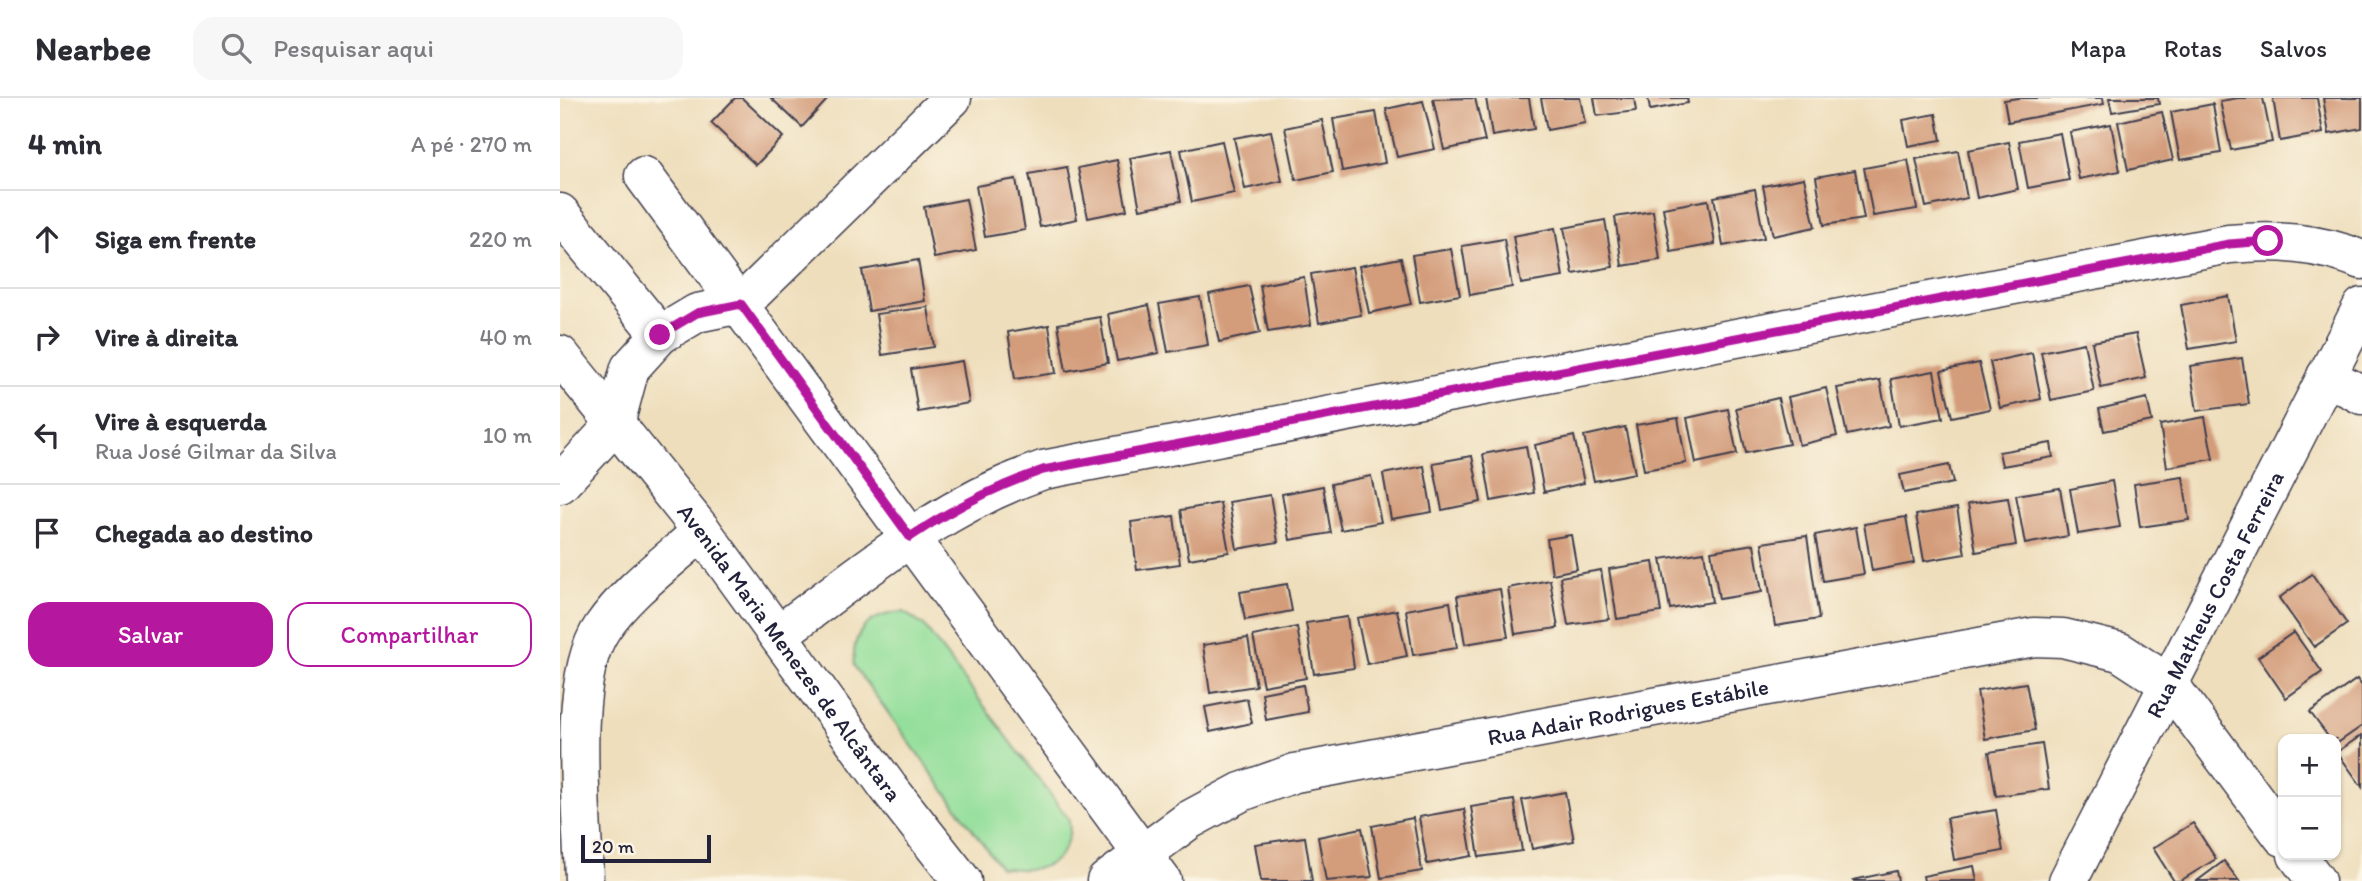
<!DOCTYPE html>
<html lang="pt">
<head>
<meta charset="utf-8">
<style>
  :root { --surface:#fff; --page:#f7f7f7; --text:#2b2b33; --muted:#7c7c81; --line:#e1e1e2; --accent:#b5179e }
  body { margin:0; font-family:Itim,sans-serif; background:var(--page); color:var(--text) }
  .controls { position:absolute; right:21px; bottom:21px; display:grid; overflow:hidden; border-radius:14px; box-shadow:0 2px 5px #0004 }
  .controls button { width:63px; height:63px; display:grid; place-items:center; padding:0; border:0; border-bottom:2px solid var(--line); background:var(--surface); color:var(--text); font:35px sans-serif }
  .scale { position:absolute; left:21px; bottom:18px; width:130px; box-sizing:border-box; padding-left:7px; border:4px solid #22223b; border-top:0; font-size:19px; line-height:24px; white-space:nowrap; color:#22223b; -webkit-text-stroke:5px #fcf5e5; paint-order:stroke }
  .stop { position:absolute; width:21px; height:21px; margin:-16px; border:5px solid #b5179e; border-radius:50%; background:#fff }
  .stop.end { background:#b5179e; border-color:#fff; box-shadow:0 2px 7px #0008 }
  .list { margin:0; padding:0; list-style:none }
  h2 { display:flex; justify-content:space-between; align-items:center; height:91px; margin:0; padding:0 28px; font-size:30px }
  h2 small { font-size:23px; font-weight:400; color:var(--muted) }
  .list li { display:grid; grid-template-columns:46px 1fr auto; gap:21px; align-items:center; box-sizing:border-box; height:98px; padding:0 28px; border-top:2px solid var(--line) }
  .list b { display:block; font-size:26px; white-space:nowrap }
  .list p { margin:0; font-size:23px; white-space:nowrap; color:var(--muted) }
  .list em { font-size:23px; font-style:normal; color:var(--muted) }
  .actions { display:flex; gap:14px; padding:21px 28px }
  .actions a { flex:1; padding:16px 0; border:2px solid var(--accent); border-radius:21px; text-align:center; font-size:24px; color:var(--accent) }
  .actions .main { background:var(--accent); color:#fff }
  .icon { flex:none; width:38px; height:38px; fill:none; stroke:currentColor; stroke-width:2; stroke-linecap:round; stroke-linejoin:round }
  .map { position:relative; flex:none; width:1802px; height:783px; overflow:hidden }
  header { display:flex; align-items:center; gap:42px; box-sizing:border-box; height:98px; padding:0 35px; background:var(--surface); border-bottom:2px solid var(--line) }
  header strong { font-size:33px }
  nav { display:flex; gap:38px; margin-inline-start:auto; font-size:24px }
  .search { width:490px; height:63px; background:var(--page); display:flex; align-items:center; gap:18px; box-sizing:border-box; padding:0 24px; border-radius:21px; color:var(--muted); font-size:26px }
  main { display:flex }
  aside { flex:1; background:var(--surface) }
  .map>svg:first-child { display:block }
</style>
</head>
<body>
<header>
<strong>Nearbee</strong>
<div class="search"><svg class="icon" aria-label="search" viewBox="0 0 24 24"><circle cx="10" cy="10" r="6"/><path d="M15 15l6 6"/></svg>Pesquisar aqui</div>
<nav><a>Mapa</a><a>Rotas</a><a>Salvos</a></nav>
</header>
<main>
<aside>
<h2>4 min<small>A pé · 270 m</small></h2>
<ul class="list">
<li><svg class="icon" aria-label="ahead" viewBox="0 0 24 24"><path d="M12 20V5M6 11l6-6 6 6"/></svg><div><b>Siga em frente</b></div><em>220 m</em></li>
<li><svg class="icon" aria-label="right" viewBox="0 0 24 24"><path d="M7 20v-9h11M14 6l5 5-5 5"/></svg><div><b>Vire à direita</b></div><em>40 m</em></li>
<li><svg class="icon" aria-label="left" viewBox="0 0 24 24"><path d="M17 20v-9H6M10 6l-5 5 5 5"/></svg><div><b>Vire à esquerda</b><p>Rua José Gilmar da Silva</p></div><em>10 m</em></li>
<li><svg class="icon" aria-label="arrive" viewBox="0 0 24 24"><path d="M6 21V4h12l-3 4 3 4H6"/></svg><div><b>Chegada ao destino</b></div></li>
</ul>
<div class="actions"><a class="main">Salvar</a><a>Compartilhar</a></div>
</aside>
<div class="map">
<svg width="1802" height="783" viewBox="0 0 1802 783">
  <rect width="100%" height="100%" fill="#fcf5e5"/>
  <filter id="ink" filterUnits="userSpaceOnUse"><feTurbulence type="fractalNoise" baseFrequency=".0143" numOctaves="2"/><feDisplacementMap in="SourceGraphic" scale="14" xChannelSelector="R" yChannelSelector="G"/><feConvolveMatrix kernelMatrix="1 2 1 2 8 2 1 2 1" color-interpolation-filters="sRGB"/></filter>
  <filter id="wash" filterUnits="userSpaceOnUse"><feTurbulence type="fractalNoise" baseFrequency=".00686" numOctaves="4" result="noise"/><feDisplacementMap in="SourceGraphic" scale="28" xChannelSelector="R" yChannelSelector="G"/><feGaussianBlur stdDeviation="1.57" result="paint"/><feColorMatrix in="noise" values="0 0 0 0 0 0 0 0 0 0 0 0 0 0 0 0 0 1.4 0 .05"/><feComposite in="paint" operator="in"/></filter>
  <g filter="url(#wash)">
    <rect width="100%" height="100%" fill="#eedebc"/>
    <path fill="#94df9b" stroke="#5b806b" stroke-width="2" d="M344,514L364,528L508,720C511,730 510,736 506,746C496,775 465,773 440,769L294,568C291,532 310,516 344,514Z"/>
    <g id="blocks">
      <g fill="#d39c7a">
        <path d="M175,0H182L223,39L196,67L151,25Z"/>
        <path d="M211,0H265L267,2L242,29Z"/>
        <path d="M915,0L925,43L884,52L873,1Z"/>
        <path d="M926,0H969L974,31L932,38Z"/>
        <path d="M981,0H1020L1025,25L987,32Z"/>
        <path d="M1034,0H1074L1076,13L1037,18Z"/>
        <path d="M1088,0H1127L1128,5L1090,12Z"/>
        <path d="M1458,0H1543L1544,6L1448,24L1444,2Z"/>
        <path d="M1549,0H1598L1599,6L1552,14Z"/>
        <path d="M1678,0H1703L1712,44L1671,52L1660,3Z"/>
        <path d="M1713,0H1757L1763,35L1720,43Z"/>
        <path d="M1763,0H1802V30L1769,36Z"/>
        <path d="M863,3L875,51L837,59L826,11Z"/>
        <path d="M1653,6L1661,55L1620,62L1611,14Z"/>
        <path d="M816,14L825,65L782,73L773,21Z"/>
        <path d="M1602,14L1613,62L1568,72L1558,24Z"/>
        <path d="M1376,16L1381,42L1348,48L1343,22Z"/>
        <path d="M762,22L773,74L736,82L725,30Z"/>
        <path d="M1551,26L1560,73L1519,81L1510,34Z"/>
        <path d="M711,33L722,83L685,91L674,40Z"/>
        <path d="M1500,35L1509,82L1468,90L1459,43Z"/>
        <path d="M662,43L674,95L632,104L621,52Z"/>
        <path d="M1449,44L1458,91L1417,100L1408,52Z"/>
        <path d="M611,52L621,103L580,111L570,60Z"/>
        <path d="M1398,53L1407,100L1366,109L1356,61Z"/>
        <path d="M557,62L567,112L528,120L518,70Z"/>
        <path d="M1348,62L1357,111L1313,118L1304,70Z"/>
        <path d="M507,69L517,121L480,129L469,76Z"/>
        <path d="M1295,72L1304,121L1264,127L1256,79Z"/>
        <path d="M1244,80L1255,129L1213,138L1203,88Z"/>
        <path d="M456,81L465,132L425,139L416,88Z"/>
        <path d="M1195,91L1204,140L1163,148L1154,99Z"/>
        <path d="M406,101L416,152L374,160L364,109Z"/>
        <path d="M1148,102L1155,146L1111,154L1103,110Z"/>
        <path d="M1093,113L1100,162L1062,168L1055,119Z"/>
        <path d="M1045,122L1053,169L1013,176L1004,130Z"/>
        <path d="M995,130L1003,179L961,186L953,138Z"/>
        <path d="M944,141L952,189L910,197L902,148Z"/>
        <path d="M891,151L900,197L860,204L852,157Z"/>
        <path d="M841,160L851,206L809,215L799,168Z"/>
        <path d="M358,162L365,203L309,213L302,172Z"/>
        <path d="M792,169L801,217L759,225L751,176Z"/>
        <path d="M744,179L751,227L708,234L700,187Z"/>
        <path d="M689,188L700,235L659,244L649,196Z"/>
        <path d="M1668,198L1676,243L1629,251L1621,207Z"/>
        <path d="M640,199L648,247L608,254L599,206Z"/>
        <path d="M589,207L599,255L557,263L548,216Z"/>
        <path d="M368,209L374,249L322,257L316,216Z"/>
        <path d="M540,219L548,265L506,273L498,226Z"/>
        <path d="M489,227L496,275L455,281L448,234Z"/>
        <path d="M1576,236L1586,280L1541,290L1532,244Z"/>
        <path d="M1524,245L1534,293L1491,302L1481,254Z"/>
        <path d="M1472,255L1481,301L1440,310L1430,264Z"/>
        <path d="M1682,260L1689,306L1637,313L1630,268Z"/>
        <path d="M402,263L409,305L358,314L351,271Z"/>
        <path d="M1419,265L1430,311L1392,319L1381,273Z"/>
        <path d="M1374,273L1383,320L1339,328L1331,281Z"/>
        <path d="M1320,282L1329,328L1287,337L1277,290Z"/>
        <path d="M1266,290L1277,338L1239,347L1228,299Z"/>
        <path d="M1218,300L1229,346L1186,355L1176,310Z"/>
        <path d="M1587,300L1592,323L1544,333L1539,311Z"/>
        <path d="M1168,311L1177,356L1136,365L1127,320Z"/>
        <path d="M1645,319L1653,361L1607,369L1600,327Z"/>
        <path d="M1118,320L1126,365L1084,372L1076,327Z"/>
        <path d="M1065,329L1075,375L1034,383L1024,338Z"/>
        <path d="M1014,338L1024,385L984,394L975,347Z"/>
        <path d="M1491,345L1493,359L1442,368L1439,354Z"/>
        <path d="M966,348L974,395L931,403L923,356Z"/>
        <path d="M912,358L921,404L882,412L873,365Z"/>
        <path d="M1389,367L1393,385L1344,395L1340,377Z"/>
        <path d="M864,368L872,414L831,421L823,376Z"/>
        <path d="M811,378L821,424L781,432L771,386Z"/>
        <path d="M1623,379L1629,422L1580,429L1574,386Z"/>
        <path d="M1552,383L1560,429L1518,436L1510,391Z"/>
        <path d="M763,388L771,435L730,442L722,396Z"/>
        <path d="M1500,390L1508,438L1465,446L1456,397Z"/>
        <path d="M710,397L718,444L677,451L669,404Z"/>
        <path d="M1448,400L1456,447L1416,454L1408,406Z"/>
        <path d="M660,405L669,454L629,461L621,412Z"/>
        <path d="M1397,410L1405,456L1364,463L1356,417Z"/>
        <path d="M614,418L620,466L577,472L571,424Z"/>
        <path d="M1346,419L1354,465L1312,473L1304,426Z"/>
        <path d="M1296,429L1304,476L1263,483L1255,437Z"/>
        <path d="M1011,437L1017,471L992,476L987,441Z"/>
        <path d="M1247,438L1259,521L1215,528L1202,445Z"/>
        <path d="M1194,446L1202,494L1159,501L1151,453Z"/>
        <path d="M1144,454L1152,504L1110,511L1101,461Z"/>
        <path d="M1093,464L1101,514L1057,521L1049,471Z"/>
        <path d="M1041,472L1049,521L1008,527L1000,479Z"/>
        <path d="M1752,476L1787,526L1754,549L1719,500Z"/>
        <path d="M990,482L998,530L955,536L948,490Z"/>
        <path d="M727,486L732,513L685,522L680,494Z"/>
        <path d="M940,491L948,539L905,546L897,498Z"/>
        <path d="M890,504L897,550L853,557L846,512Z"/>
        <path d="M837,512L847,558L807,566L797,520Z"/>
        <path d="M787,519L794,570L754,576L746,525Z"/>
        <path d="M737,529L746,580L703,588L693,538Z"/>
        <path d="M1734,534L1762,574L1726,600L1698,559Z"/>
        <path d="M688,540L696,588L650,595L643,547Z"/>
        <path d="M1797,581L1802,588V628L1776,646V641H1770L1750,614Z"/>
        <path d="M1466,585L1475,632L1425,641L1417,593Z"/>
        <path d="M743,587L748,614L706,622L702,595Z"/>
        <path d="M687,601L692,625L650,634L645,609Z"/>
        <path d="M1802,637V689L1777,654Z"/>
        <path d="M1482,646L1489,691L1436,698L1429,654Z"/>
        <path d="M1005,694L1014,743L972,751L962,702Z"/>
        <path d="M954,702L962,753L919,759L911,709Z"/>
        <path d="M904,711L912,758L867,766L859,719Z"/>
        <path d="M1436,712L1443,753L1394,762L1387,720Z"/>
        <path d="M853,720L862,773L821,780L812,728Z"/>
        <path d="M1633,725L1656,761L1620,783H1614L1593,750Z"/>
        <path d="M802,730L812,779L766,783L758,739Z"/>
        <path d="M745,739L752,783H701L695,746Z"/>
        <path d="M1664,763L1679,783H1637Z"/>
        <path d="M1414,768L1417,783H1364L1363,778Z"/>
        <path d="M1336,773L1338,783H1294L1293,782Z"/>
      </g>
    </g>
  </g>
  <g filter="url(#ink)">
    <use href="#blocks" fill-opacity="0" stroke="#413e4e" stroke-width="2"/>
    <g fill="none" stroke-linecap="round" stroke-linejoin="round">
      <defs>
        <g id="street">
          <path d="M84,78L602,783"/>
          <path d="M0,115L100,237"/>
          <path id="s1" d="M0,257L142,433L328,689L402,783"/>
          <path d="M1766,278L1802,297"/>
          <path d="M0,386L55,326L70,270L100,237L137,215L181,206L392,0"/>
          <path d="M219,536C306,472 380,408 483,372L1669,146C1716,142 1758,144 1802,162"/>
          <path d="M1737,757L1756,783"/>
          <path d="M24,783C23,717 6,583 42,530C67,493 109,463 142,433"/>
          <path id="s2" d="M546,783L629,722L681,694L735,675L1474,539L1503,540L1560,554L1609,586L1723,739"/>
          <path id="s3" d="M1508,783L1802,209"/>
        </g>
      </defs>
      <use href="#street" stroke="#413e4e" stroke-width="41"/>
      <use href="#street" stroke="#fff" stroke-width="38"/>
    </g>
  </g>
  <g fill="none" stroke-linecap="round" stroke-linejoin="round" filter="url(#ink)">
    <path stroke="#b5179e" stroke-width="9" d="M100,237L137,215L181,206L350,439C393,410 434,389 483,372L1669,146L1708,143"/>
  </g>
  <g text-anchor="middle" stroke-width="5" stroke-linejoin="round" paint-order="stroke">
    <g font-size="23" fill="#22223b" stroke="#fcf5e5">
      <text dy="8" stroke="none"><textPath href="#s3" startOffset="322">Rua Matheus Costa Ferreira</textPath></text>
      <text dy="8" stroke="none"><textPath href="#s1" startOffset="376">Avenida Maria Menezes de Alcântara</textPath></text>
      <text dy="8" stroke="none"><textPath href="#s2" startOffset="558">Rua Adair Rodrigues Estábile</textPath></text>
    </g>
  </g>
</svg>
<div class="controls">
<button>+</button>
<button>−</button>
</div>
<div class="scale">20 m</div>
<div class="stop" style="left:1708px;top:143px"></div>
<div class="stop end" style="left:100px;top:237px"></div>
</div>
</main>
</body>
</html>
